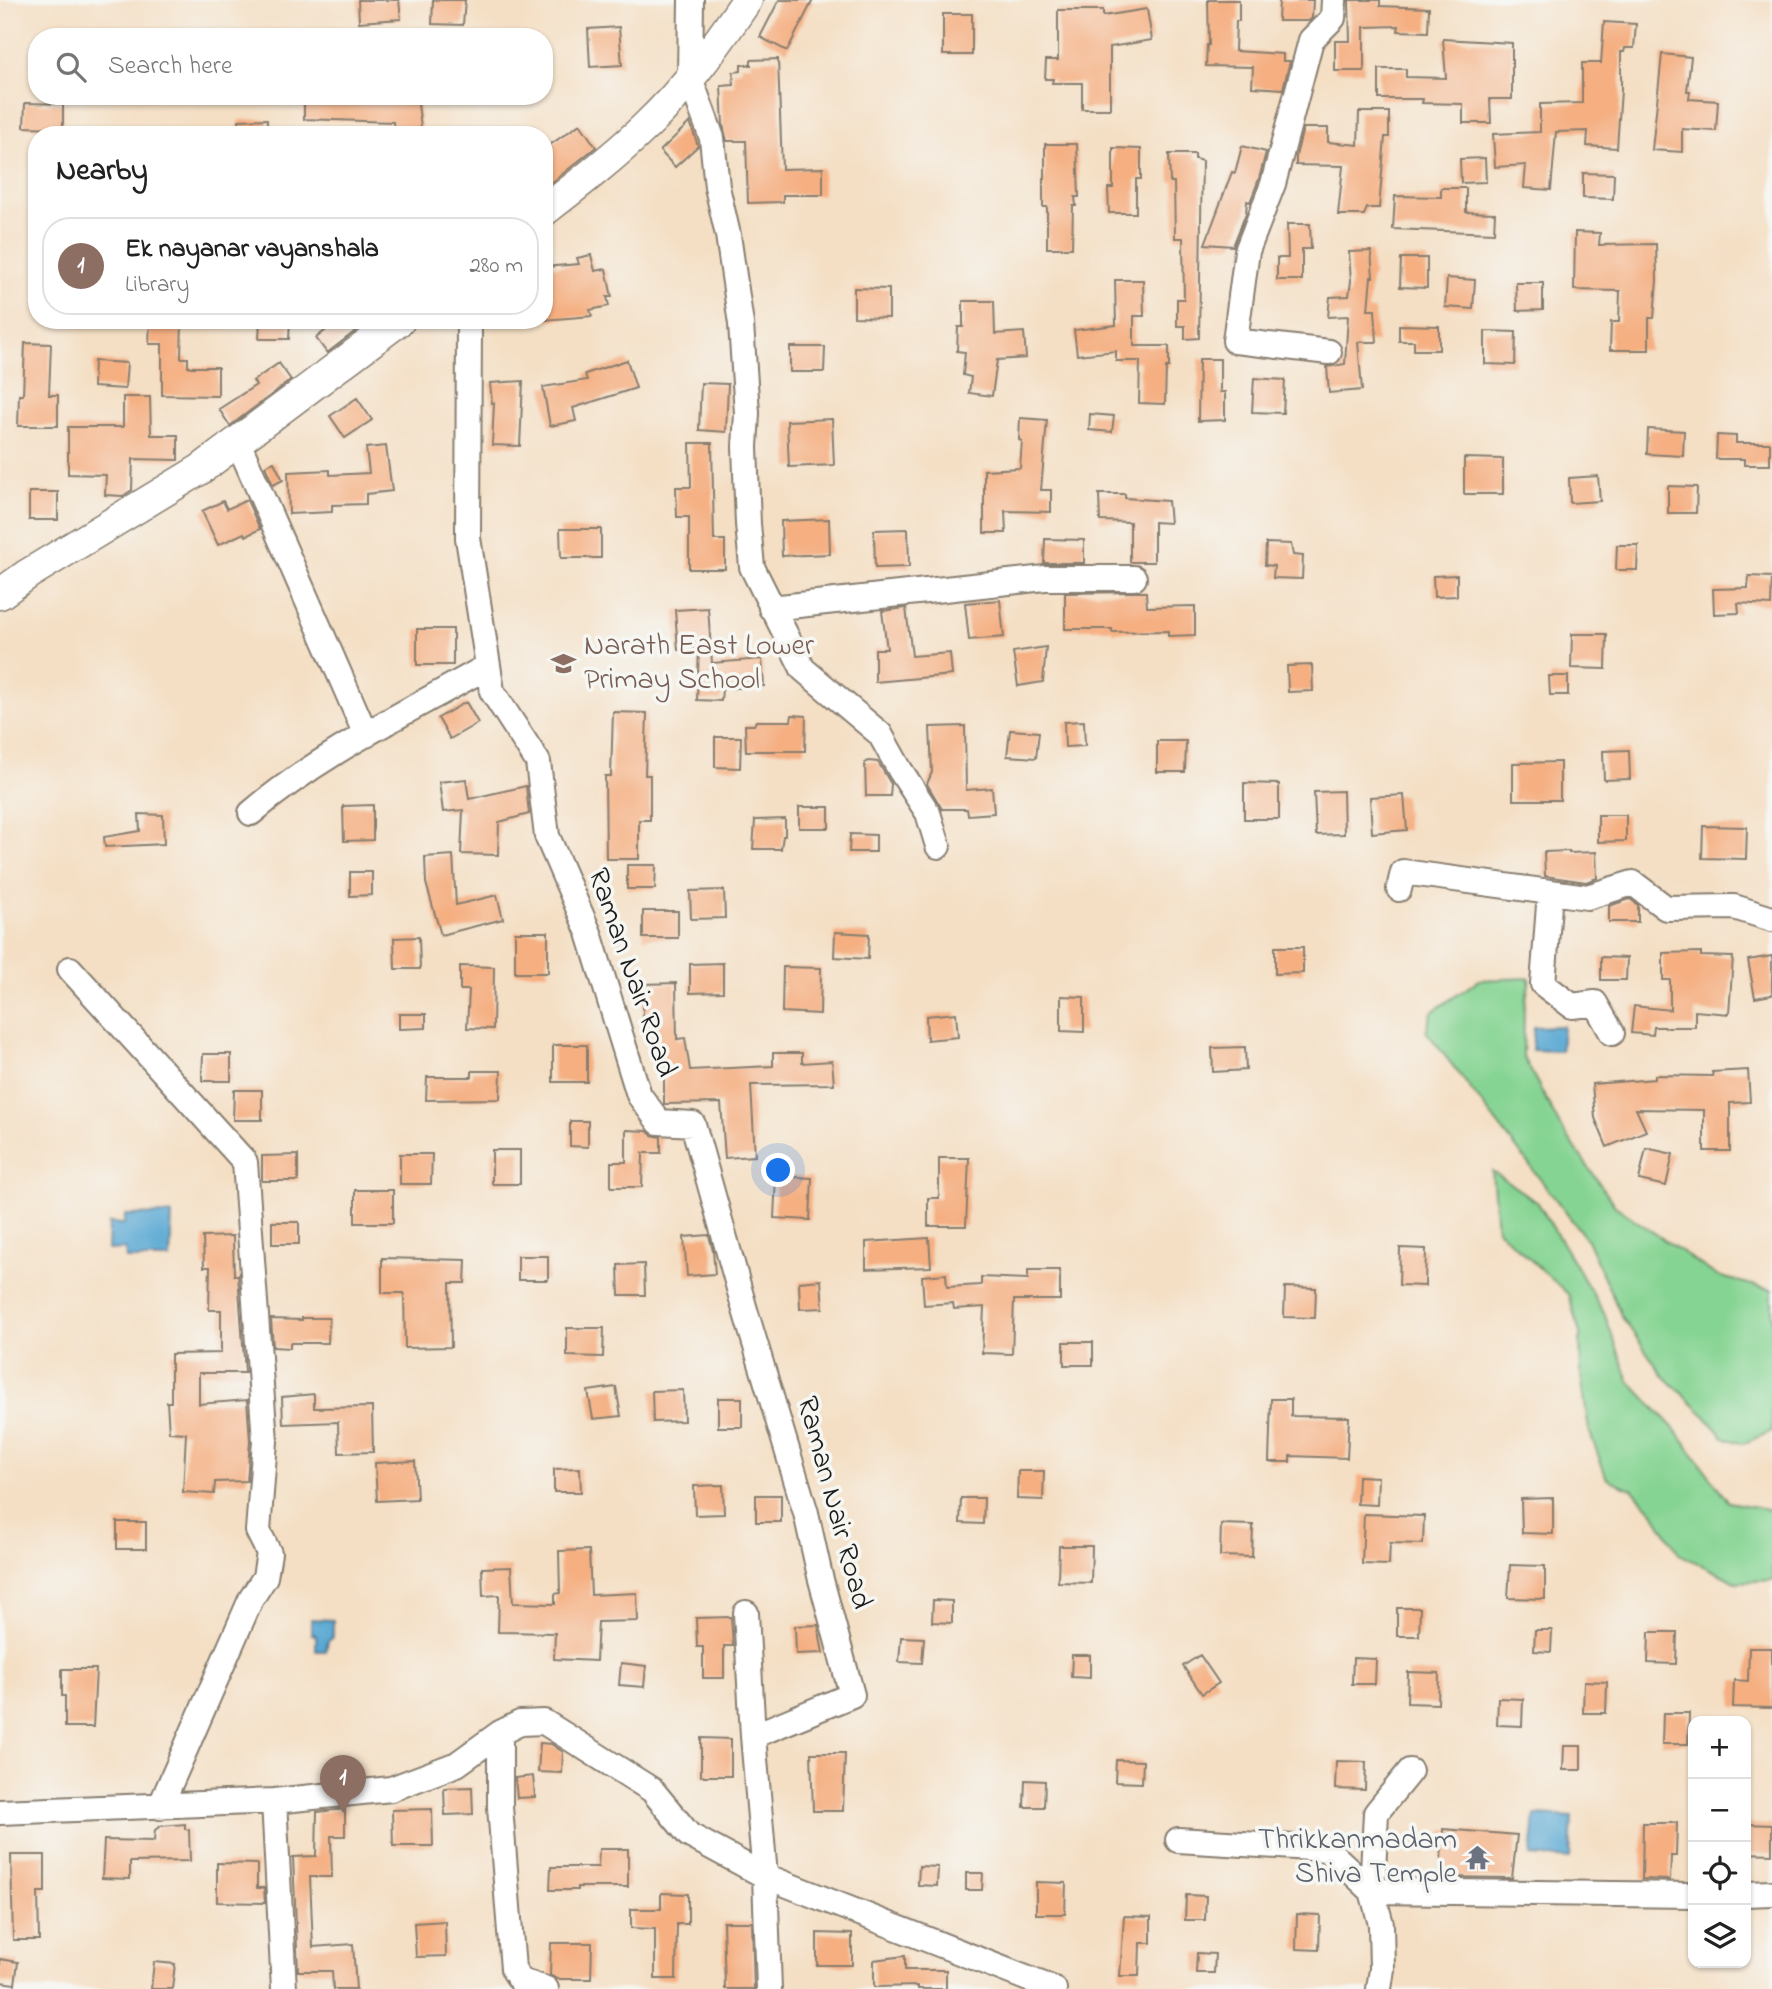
<!DOCTYPE html>
<meta charset="utf-8">
<style>
:root{--surface:#fff;--page:#f2f2f2;--text:#222;--muted:#767676;--line:#e0e0e0;--accent:#d93025}
body{margin:0;font-family:"Indie Flower",sans-serif;background:var(--page);color:var(--text)}
.controls{position:absolute;right:21px;bottom:21px;display:grid;overflow:hidden;border-radius:14px;box-shadow:0 2px 5px #0004}
.controls button{width:63px;height:63px;display:grid;place-items:center;padding:0;border:0;border-bottom:2px solid var(--line);background:var(--surface);color:var(--text);font:35px sans-serif}
.you{position:absolute;left:779px;top:1171px;width:24px;height:24px;margin:-18px;border:5px solid #fff;border-radius:50%;background:#1a73e8;box-shadow:0 0 0 10px #1a73e833}
.badge{display:grid;place-items:center;width:46px;height:46px;border-radius:50%;background:var(--accent);color:#fff;font-size:23px;font-weight:700}
.pin{position:absolute;translate:-50% -58px;filter:drop-shadow(0 2px 4px #0008)}
.pin::after{content:'';position:absolute;top:37px;width:24px;height:21px;background:inherit;clip-path:polygon(0 0,100% 0,50% 100%)}
.list{margin:0;padding:0;list-style:none}
h2{display:flex;justify-content:space-between;align-items:center;height:91px;margin:0;padding:0 28px;font-size:30px}
h2 small{font-size:23px;font-weight:400;color:var(--muted)}
.list li{display:grid;grid-template-columns:46px 1fr auto;gap:21px;align-items:center;box-sizing:border-box;height:98px;margin:0 14px 14px;padding:0 14px;border:2px solid var(--line);border-radius:28px}
.list b{display:block;font-size:26px;white-space:nowrap}
.list p{margin:0;font-size:23px;white-space:nowrap;color:var(--muted)}
.list em{font-size:23px;font-style:normal;color:var(--muted)}
.icon{flex:none;width:38px;height:38px;fill:none;stroke:currentColor;stroke-width:2;stroke-linecap:round;stroke-linejoin:round}
.map{position:relative;flex:none;width:1772px;height:1989px;overflow:hidden}
.search{position:absolute;background:var(--surface);box-shadow:0 2px 5px #0004;left:28px;top:28px;width:525px;height:77px;display:flex;align-items:center;gap:18px;box-sizing:border-box;padding:0 24px;border-radius:28px;color:var(--muted);font-size:26px}
.panel{position:absolute;background:var(--surface);box-shadow:0 2px 5px #0004;left:28px;top:126px;width:525px;height:203px;border-radius:28px}
.map>svg:first-child{display:block}
</style>
<div class="map">
<svg width="1772" height="1989" viewBox="0 0 1772 1989">
<rect width="100%" height="100%" fill="#f6f6f2"/>
<filter id="ink" filterUnits="userSpaceOnUse"><feTurbulence type="fractalNoise" baseFrequency=".0143" numOctaves="2"/><feDisplacementMap in="SourceGraphic" scale="14" xChannelSelector="R" yChannelSelector="G"/><feConvolveMatrix kernelMatrix="1 2 1 2 8 2 1 2 1" color-interpolation-filters="sRGB"/></filter>
<filter id="wash" filterUnits="userSpaceOnUse"><feTurbulence type="fractalNoise" baseFrequency=".00686" numOctaves="4" result="noise"/><feDisplacementMap in="SourceGraphic" scale="28" xChannelSelector="R" yChannelSelector="G"/><feGaussianBlur stdDeviation="1.57" result="paint"/><feColorMatrix in="noise" values="0 0 0 0 0 0 0 0 0 0 0 0 0 0 0 0 0 1.4 0 .05"/><feComposite in="paint" operator="in"/></filter>
<g filter="url(#wash)">
<rect width="100%" height="100%" fill="#f4dfc4"/>
<path fill="#86d493" stroke="#517858" stroke-width="2" d="M1530,978L1524,1009L1523,1056L1560,1126L1615,1206L1717,1276L1772,1290V1431L1743,1444L1723,1437L1703,1414L1662,1374L1622,1317L1587,1240L1426,1031L1432,1012L1479,980Z
M1492,1171L1538,1203L1604,1313L1629,1381L1678,1433L1729,1502L1772,1510V1580L1736,1582L1679,1554L1654,1513L1632,1489L1607,1479L1589,1430L1581,1376L1580,1333L1568,1294L1497,1229Z"/>
<path fill="#5aa8d3" stroke="#3b6278" stroke-width="2" d="M1563,1026L1561,1051L1532,1050L1534,1027Z
M172,1214L170,1259H126L125,1249L108,1250L109,1223L124,1224L125,1215Z
M311,1619L333,1620V1637L328,1640L326,1651H316V1635L311,1634Z
M1535,1815L1572,1817L1570,1859L1531,1856Z"/>
<g id="blocks">
<path fill="#f5af81" d="M358,0H399L401,19L359,22Z
M433,0H465L463,25L432,24Z
M779,0H813L787,51L760,37Z
M1208,0H1239V21H1236L1235,51L1283,54V61H1290L1283,89L1252,87L1253,67L1206,66L1207,45H1209Z
M1279,0H1313L1312,18L1309,21H1278Z
M1349,0H1380V6L1429,8L1428,32L1398,31L1399,26L1364,27V71H1335V41H1350Z
M1147,9L1152,40L1110,47V109H1082V83H1052L1053,79H1045L1046,60H1058V10H1103V16Z
M943,14H972V55H943Z
M1604,22L1636,24L1634,48H1625L1624,52H1621V90L1617,148L1587,146L1588,131L1556,132L1551,190L1524,188L1526,165L1495,167L1493,134L1540,132V104L1582,103V63H1601Z
M619,27L622,65L590,67L588,29Z
M1443,39L1512,43V99H1490L1491,123H1463V104L1422,103L1423,99H1379V69H1406V77L1446,78Z
M1662,54L1691,57L1687,91H1690L1689,99L1718,101L1716,131L1682,129V152L1652,150Z
M778,59L782,169L823,168V195H783V202L748,203L746,141H727L723,125L721,86L734,85L733,72L741,71V65H751V60Z
M304,96H417L422,135H395L393,122L304,119Z
M25,103L63,104V128L24,127Z
M1359,112H1389V137H1385L1379,208H1367L1364,215H1338L1343,166L1296,165V156L1303,128H1328V142L1358,145Z
M267,119V135H240L239,120Z
M690,122L698,146L675,167L660,151Z
M580,124L596,147L544,189V149Z
M1045,144H1077L1079,197H1075L1076,206H1073L1072,248H1047V207H1043V178H1045Z
M1242,146L1266,152L1259,179L1250,202L1247,201L1246,213L1233,246L1205,244L1232,172L1235,173Z
M1113,148L1141,149V179H1136V213H1109L1108,188H1113Z
M1169,154H1195V159L1202,161L1199,338L1185,339V326H1177V299H1184L1183,238H1175L1174,182H1170Z
M1485,158L1486,182L1461,183L1460,159Z
M1583,173L1614,174L1613,199L1583,198Z
M1441,188H1466V212L1495,213L1494,233L1393,229L1395,196L1441,197Z
M1287,224H1310L1311,249H1302V280H1277V258H1288Z
M1575,232L1600,233L1599,245L1656,244L1657,280L1654,318H1649V350H1610L1611,322H1619L1620,291L1574,290Z
M1371,251L1373,277H1371L1368,310H1375L1377,342H1358L1362,390L1329,393L1327,367L1345,364L1348,316L1328,317L1330,297L1349,296L1351,281L1349,252Z
M591,255L595,271L606,269L612,297H607L609,306L590,310L592,316L544,320V267L579,264L577,258Z
M1401,258H1427V288L1400,287Z
M1447,278L1475,280L1473,309L1445,307Z
M1115,280H1143L1144,316H1134V346H1169V367H1166L1165,404L1139,403L1140,361H1116V351L1077,355L1074,330L1116,325Z
M1516,283H1543V310L1517,311Z
M854,288L889,289V318L854,317Z
M963,301H994L995,334L1024,332L1026,358L997,360L992,396L969,393L971,377L963,375L965,352L957,351L958,327H963Z
M150,320H182L181,358H188V367H218V396L162,395V344H149Z
M260,320H290L289,339H259Z
M339,320H370L327,353L316,338Z
M1399,325L1439,326V350H1414V341H1399Z
M1485,331L1516,332L1515,365L1485,364Z
M25,343L51,344L49,395H58V426H18L19,395H23Z
M790,347H825L824,372H790Z
M1199,359H1220V392H1225V420L1198,421Z
M627,360L636,388L573,408L576,421L550,426L543,387L587,380L585,374Z
M94,361L127,363L125,389L93,387Z
M279,363L291,380L230,426L219,409L256,385L253,381Z
M1254,378L1285,380L1283,413L1252,412Z
M523,381L520,446L492,445L494,403H492L490,383Z
M701,383L728,384L726,432L699,430Z
M123,397H150L151,435H178V460L133,459L132,490L123,496L105,495L106,475L68,474V427H123Z
M357,398L372,420L345,438L330,416Z
M1090,414L1114,416L1112,432L1089,430Z
M1020,418L1047,420L1041,490H1051V512L1005,511L1006,533H984V470L1020,468L1022,441L1019,440Z
M832,419L834,465L789,467L787,421Z
M1648,429L1684,431L1683,456L1647,454Z
M1717,435L1736,436V443H1770V465H1744V459H1716Z
M690,443H712L714,540H725V569H689V517H677L676,487H691Z
M386,446L392,491L366,494V504L332,505V512L289,514L288,472L330,470V475L369,473L366,448Z
M1464,458L1503,459V494H1464Z
M274,462L283,480L273,485L265,466Z
M1598,476L1600,501L1570,503L1569,478Z
M1668,486L1697,487L1696,513H1668Z
M29,492H58V520H29Z
M1099,494H1125V498L1168,501L1170,523L1154,522V562H1130V522L1100,521Z
M247,500L260,529L246,536L244,533L218,545L202,511L223,501L227,509Z
M829,519L830,554L782,556L781,521Z
M560,529H601V558H561Z
M908,529L909,567L875,568L874,530Z
M1045,539L1084,540V563H1044Z
M1266,543L1291,544L1293,555L1303,556L1302,579L1273,578L1274,566L1265,565Z
M1617,545H1638L1637,570H1616Z
M1457,575V596L1434,597L1433,576Z
M1749,576L1772,577L1771,605L1738,603L1739,613L1714,614L1713,589L1748,588Z
M1136,592H1146L1147,607L1195,606V635L1168,636V631L1112,632V629H1065V593Z
M1000,600L1004,637L969,640L965,603Z
M708,608L712,663L762,659L764,686L722,689L721,701L697,700L699,648L678,650L675,610Z
M906,608L912,656L950,653L952,675L875,682V649H887L882,611Z
M417,629H453V665H417Z
M1572,634H1607L1606,669L1571,668Z
M1046,647L1043,682L1018,686L1013,652Z
M1312,665L1313,691L1288,692L1287,666Z
M1549,676H1568V695H1550Z
M466,702L478,723L450,739L438,718Z
M613,712L647,713L645,775H650V820H639V859H606L605,776H611Z
M792,715L806,716L805,751H746L745,725H754L756,721H791Z
M1084,721L1085,746L1065,747L1064,722Z
M965,726L966,790L992,788L994,813L968,815L967,809H942L927,784L932,772L930,727Z
M1010,730L1039,732L1036,758L1007,756Z
M715,737H741L740,768L715,767Z
M1157,741H1186L1185,772H1157Z
M1629,750L1630,779L1604,780L1603,751Z
M868,761L878,762L891,784L890,796H866L865,763Z
M1560,762V800H1513V763Z
M466,779L469,799L526,786L529,814L499,822L498,855L461,854L463,810L443,812L439,782Z
M1244,783L1279,784V819H1244Z
M1343,791L1344,834L1316,835L1314,792Z
M1404,795L1407,830L1372,833L1370,797Z
M373,805V840L344,841L343,806Z
M799,807H829V828H799Z
M139,814L163,815L164,844L105,847L104,837L140,831Z
M1598,815H1626V841L1598,842Z
M785,819V836H783L781,849H753L755,820Z
M1703,826L1747,827L1746,859L1702,858Z
M850,834L876,835V852H849Z
M1569,851V853L1596,852L1597,878L1586,882L1545,876L1544,852Z
M453,855L456,905L497,895L503,919L441,935L426,883L425,857Z
M627,865H656L655,889H627Z
M350,872H372V895L350,896Z
M724,890L725,918L691,919L690,891Z
M1630,899L1638,905V922H1609V906Z
M643,911H678V938H643Z
M515,932H548V973H515Z
M835,932L869,934L868,959L834,957Z
M419,937L420,969H395L394,938Z
M1275,947H1303V973L1275,974Z
M1701,952V956L1733,957L1729,1014L1695,1011V1027H1654L1653,1035L1631,1033L1634,1006L1670,1010V980H1663V953Z
M1772,956V995L1755,998L1748,960Z
M1601,957L1627,958L1626,980H1601Z
M723,963V992L690,993V964Z
M460,966L494,967L493,1029L467,1028L469,990H460Z
M783,967L821,968L820,1014L782,1012Z
M676,983L677,1039L685,1038L690,1070L773,1066V1053H802V1063L832,1061L834,1084L751,1085L755,1156L725,1158L721,1103L664,1104V1078L656,1024L643,1025V984Z
M1061,996L1084,997V1032L1061,1031Z
M956,1013L958,1037L927,1040L926,1016Z
M399,1014H426V1028L399,1029Z
M553,1045H587V1082H553Z
M1245,1047L1246,1070L1213,1072L1212,1048Z
M203,1054H231V1081H202Z
M1748,1070L1750,1102L1730,1103V1151H1704V1110L1636,1109L1646,1131L1607,1147L1595,1118L1592,1084L1655,1079V1075L1713,1076L1712,1072Z
M472,1071H501L500,1099L426,1100L427,1077H472Z
M234,1090H262V1120H233Z
M570,1121H588V1147L570,1146Z
M626,1130L647,1131L652,1135L661,1137V1153H643L642,1187H611V1162H626Z
M1646,1148L1673,1154L1666,1186L1639,1180Z
M492,1150H520V1184H492Z
M400,1154H432L431,1184H400Z
M298,1155V1181H262V1156Z
M939,1158H969L966,1226H928V1198H939Z
M776,1176L812,1178L810,1220L774,1218Z
M355,1190H393V1223H355Z
M272,1222H299V1244H272Z
M709,1235L713,1251L715,1274L687,1276L684,1237Z
M233,1236L234,1275H238L245,1373H199V1404L247,1400L250,1441L247,1481L215,1482L214,1494L183,1492L186,1433L169,1432L167,1402H171V1354L221,1353V1310H209L210,1267H204L203,1237Z
M929,1238L931,1267L866,1269V1242Z
M1400,1248L1426,1249L1425,1286L1399,1285Z
M518,1256H548V1280H518Z
M382,1258L466,1260L465,1283H450L451,1347L405,1348L404,1293H382Z
M644,1264L645,1295H619L618,1265Z
M1028,1270H1060V1300H1014L1012,1354L982,1353L984,1307L954,1309L953,1303L924,1305L922,1276L946,1274L947,1287L981,1285V1277L1028,1279Z
M821,1280L823,1308L800,1309L799,1282Z
M1285,1287L1316,1288L1315,1318L1284,1317Z
M302,1318H329L328,1343H290V1348L273,1347L271,1319L302,1320Z
M567,1328H604L603,1357L567,1356Z
M1064,1342H1093V1365H1064Z
M616,1387L621,1416L593,1419L588,1391Z
M683,1390L684,1421L653,1422L652,1391Z
M314,1394V1408L372,1407L373,1452L339,1453L338,1422L283,1424L282,1397Z
M718,1398H742V1427H718Z
M1271,1399H1291V1416L1349,1417L1347,1458L1290,1456V1462H1269Z
M415,1461L417,1499L377,1501L375,1463Z
M580,1468L581,1492H554V1469Z
M1018,1471H1044L1043,1500L1017,1499Z
M1358,1476L1378,1477L1377,1505L1357,1504Z
M723,1485L724,1514L695,1515L694,1486Z
M756,1495H781V1522H756Z
M961,1498H984L983,1524L960,1523Z
M1553,1498V1534L1522,1533L1521,1499Z
M1364,1514L1424,1516L1423,1544L1390,1543L1389,1565L1362,1564Z
M117,1522H146V1549H117Z
M1221,1524L1253,1525L1252,1557L1220,1556Z
M1059,1546H1092L1091,1583L1058,1582Z
M589,1550L591,1595L637,1593L638,1621L598,1622L596,1661L554,1659L555,1633L498,1632L499,1595L483,1596L482,1568L511,1567L513,1603L555,1604V1594L560,1593L559,1551Z
M1510,1565L1545,1566V1599L1508,1598Z
M933,1600L952,1601V1623L932,1622Z
M1397,1608H1420L1419,1636H1397Z
M731,1617L733,1646H724V1678H703V1647H697L696,1618Z
M818,1625L823,1653L796,1654L795,1626Z
M1535,1630H1552L1551,1652L1534,1651Z
M1649,1632H1677L1676,1664L1648,1663Z
M901,1637L924,1638L922,1663L899,1662Z
M1749,1648H1772V1708L1733,1707L1734,1680L1748,1681Z
M1072,1655H1090V1678L1071,1677Z
M1200,1655L1219,1683L1202,1694L1183,1666Z
M1353,1658L1376,1659L1375,1684H1352Z
M621,1663L646,1666L644,1687L619,1685Z
M62,1669H96L93,1727H65V1696H62Z
M1408,1672L1439,1673L1438,1704L1407,1703Z
M1584,1681L1607,1682L1606,1713H1583Z
M1498,1698L1523,1699L1522,1726L1497,1725Z
M1663,1713H1689L1688,1744H1662Z
M701,1738L731,1739V1776H701Z
M540,1743L551,1744L563,1752L562,1773L538,1772Z
M1564,1746H1581V1770H1563Z
M811,1753H845L843,1811H813Z
M1116,1760L1143,1761L1142,1783L1115,1782Z
M1336,1761L1366,1762L1365,1790L1335,1789Z
M533,1776L535,1797L517,1798L515,1778Z
M1025,1780L1045,1781L1044,1807H1024Z
M472,1787L473,1814L445,1815L444,1788Z
M345,1809V1836H331L332,1877H310L313,1947L353,1944L356,1989H333L332,1971H298L293,1857L316,1856L317,1812Z
M432,1809L433,1846H393L392,1810Z
M1643,1823H1677L1676,1856H1671L1670,1880L1642,1879Z
M185,1824V1829L189,1830L190,1861L130,1862V1879L102,1878L104,1840L154,1841L155,1830L161,1826Z
M1746,1824L1772,1825V1854L1746,1853Z
M1443,1829L1517,1835L1512,1878L1440,1877Z
M599,1849H628V1887H577V1890H550L551,1867H598Z
M11,1855H45V1892H38L39,1940H13Z
M217,1863L257,1864V1888H264L265,1903L217,1902Z
M919,1866L938,1867L937,1886L918,1885Z
M966,1873H983L982,1890H966Z
M1036,1882L1066,1883L1065,1914H1036Z
M661,1893L688,1894V1924H677L676,1979H655V1929L631,1928V1909H661Z
M1186,1895L1206,1896L1205,1920H1185Z
M1297,1914L1320,1915L1319,1950L1296,1949Z
M1124,1916L1151,1917V1943H1140L1139,1976H1120Z
M445,1921L446,1956L416,1957L414,1923Z
M723,1922H752L754,1989H725Z
M817,1933L852,1934V1965H817Z
M551,1943H592L591,1979H557L550,1975Z
M1197,1953L1215,1954L1214,1973H1196Z
M905,1956V1970H946V1989H918V1986L874,1987V1960Z
M0,1959L18,1962L15,1984L0,1982Z
M154,1962L175,1964L172,1989H151Z"/>
</g>
</g>
<g filter="url(#ink)">
<use href="#blocks" fill-opacity="0" stroke="#887e70" stroke-width="2"/>
<g fill="none" stroke-linecap="round" stroke-linejoin="round">
<defs>
<path id="minor" d="M691,0L690,78L712,138L717,187L728,235L741,324L747,413L745,447L748,524L752,567L803,669L880,734L900,770L928,813L938,846
M466,320L469,326L468,538L492,691L538,762L547,836L589,933L639,1095L659,1122L693,1124L745,1310L806,1513L820,1576L852,1695L753,1736L765,1876L769,1989
M1329,352L1235,341L1247,251L1273,184L1311,40L1333,18L1334,0
M238,442L366,735
M771,608L1045,578H1134
M251,813C321,753 408,712 488,666
M1399,889L1403,872L1587,897L1633,883L1666,908L1734,907L1772,919
M1550,892L1543,984L1572,1006L1595,1003L1612,1033
M70,969L245,1162L265,1441L258,1531L269,1553L265,1577L251,1599L160,1807
M746,1613L753,1736
M500,1733V1807L513,1969L521,1981L546,1989
M274,1801L284,1989
M0,1812L274,1801L391,1789L457,1764L500,1733L520,1723L544,1722L652,1790L689,1835L765,1876L1054,1989
M1178,1840L1327,1849L1372,1891L1693,1895
M1746,1894L1772,1893
M1379,1989L1382,1969L1381,1924L1372,1891L1376,1813L1410,1771"/>
<path id="major" d="M544,211C579,184 615,156 647,125C686,88 717,44 747,0
M0,594L28,574L201,469L400,320"/>
</defs>
<use href="#minor" stroke="#887e70" stroke-width="28"/>
<use href="#major" stroke="#887e70" stroke-width="33"/>
<use href="#minor" stroke="#fff" stroke-width="24"/>
<use href="#major" stroke="#fff" stroke-width="30"/>
</g>
</g>
<defs>
<symbol id="school-bare" viewBox="-9 -9 18 18"><path d="M0-5L7-2L0 1L-7-2ZM-4 1L0 2.5L4 1V4Q0 6-4 4Z" fill="#8d6e63" stroke="#f6f6f2" stroke-width="2.5" paint-order="stroke"/></symbol>
<symbol id="temple-bare" viewBox="-9 -9 18 18"><path d="M0-6L5-2H3V0L6.5 2.5H4V6H1.5V3h-3V6H-4V2.5H-6.5L-3 0V-2H-5Z" fill="#6b7280" stroke="#f6f6f2" stroke-width="2.5" paint-order="stroke"/></symbol>
</defs>
<g fill-rule="evenodd">
<use href="#school-bare" x="546" y="646" width="35" height="35"/>
<use href="#temple-bare" x="1460" y="1840" width="35" height="35"/>
</g>
<g text-anchor="middle" dominant-baseline="central" stroke-width="7" stroke-linejoin="round" paint-order="stroke">
<g font-size="30" fill="#785e54" stroke="#f6f6f2" text-anchor="start">
<text x="584" y="647">Narath East Lower<tspan x="584" dy="34">Primay School</tspan></text>
</g>
<g font-size="30" fill="#1c1c1c" stroke="#f6f6f2">
<text transform="translate(631 973) rotate(71)">Raman Nair Road</text>
<text transform="translate(833 1503) rotate(75)">Raman Nair Road</text>
</g>
<g font-size="30" fill="#5b616d" stroke="#f6f6f2" text-anchor="end">
<text x="1457" y="1841">Thrikkanmadam<tspan x="1457" dy="34">Shiva Temple</tspan></text>
</g>
</g>
</svg>
<div class="controls">
<button>+</button>
<button>−</button>
<button><svg class="icon" aria-label="locate" viewBox="0 0 24 24"><circle cx="12" cy="12" r="6"/><path d="M12 2v4M12 18v4M2 12h4M18 12h4"/></svg></button>
<button><svg class="icon" aria-label="layers" viewBox="0 0 24 24"><path d="M12 4l9 5-9 5-9-5zM3 14l9 5 9-5"/></svg></button>
</div>
<div class="you"></div>
<div class="pin badge" style="left:343px;top:1813px;background:#8d6e63">1</div>
<div class="search"><svg class="icon" aria-label="search" viewBox="0 0 24 24"><circle cx="10" cy="10" r="6"/><path d="M15 15l6 6"/></svg>Search here</div>
<section class="panel">
<h2>Nearby<small></small></h2>
<ul class="list">
<li><span class="badge" style="background:#8d6e63">1</span><div><b>Ek nayanar vayanshala</b><p>Library</p></div><em>280 m</em></li>
</ul>
</section>
</div>
